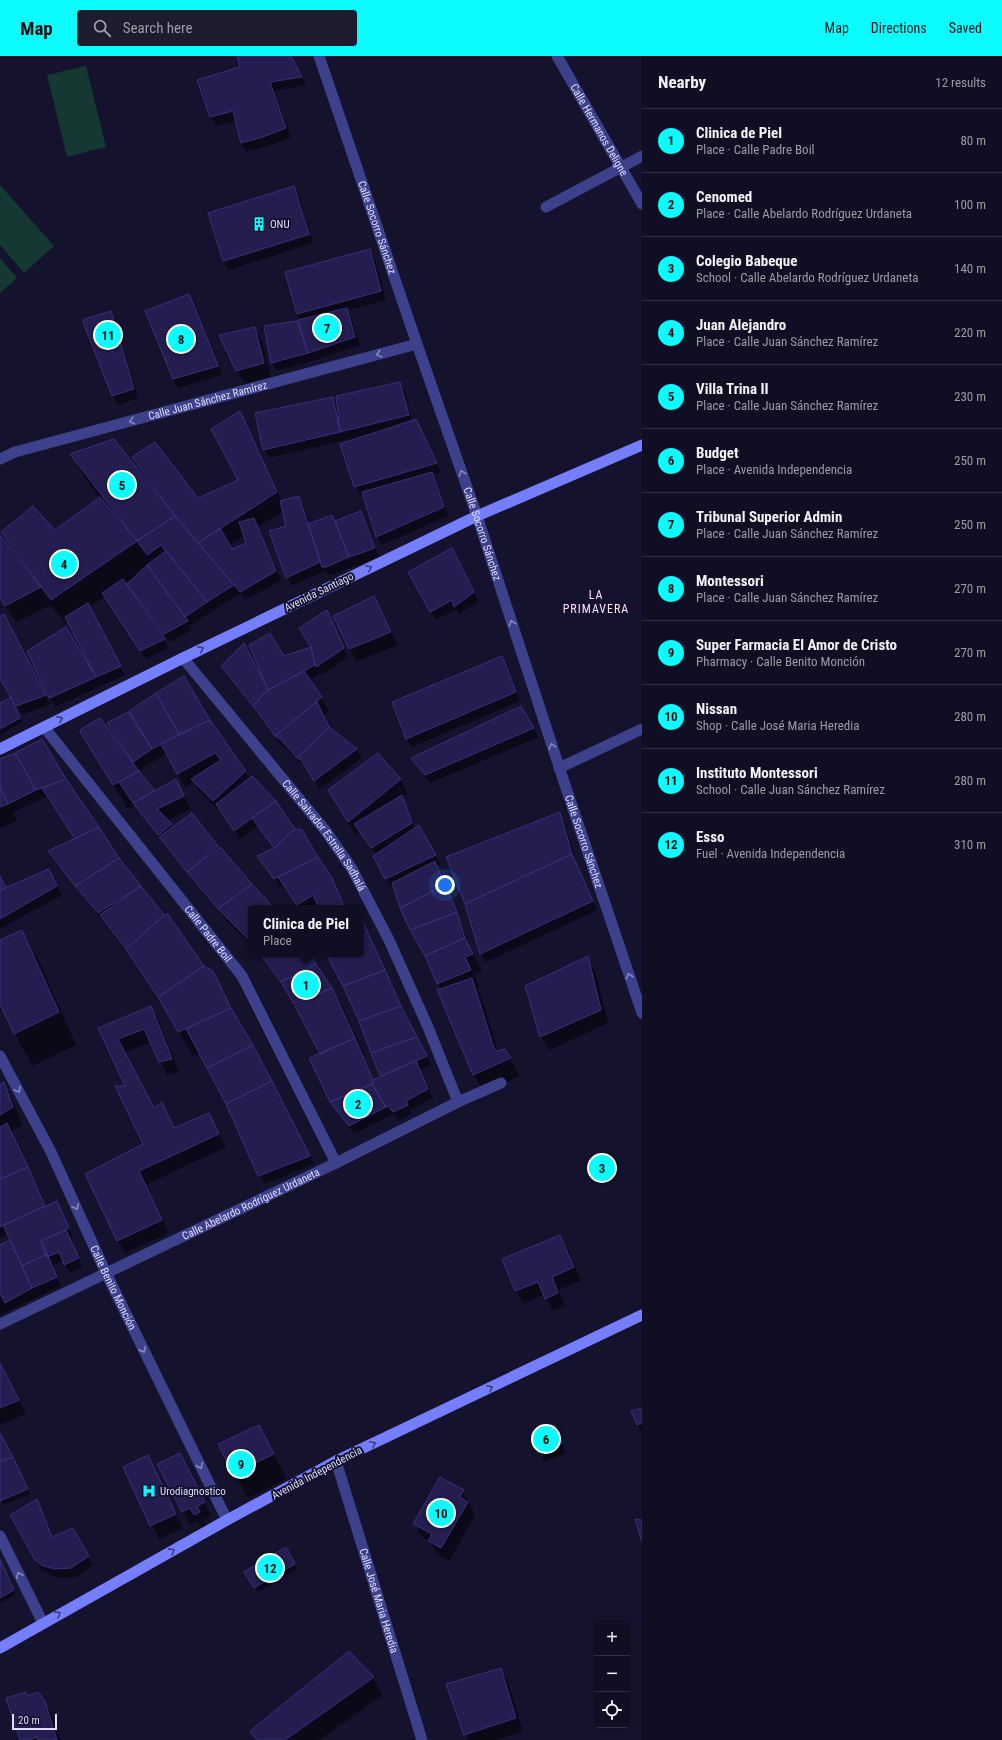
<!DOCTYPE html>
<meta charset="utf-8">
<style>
:root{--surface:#0f0e22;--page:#1d1c2f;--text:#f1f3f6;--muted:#9b9ca5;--line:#2f2e40;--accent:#0afcff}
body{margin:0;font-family:"Roboto Condensed",sans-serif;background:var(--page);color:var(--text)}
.controls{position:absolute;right:12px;bottom:12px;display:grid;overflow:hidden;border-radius:4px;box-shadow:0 1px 3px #0004}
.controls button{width:36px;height:36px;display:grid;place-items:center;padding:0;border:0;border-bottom:1px solid var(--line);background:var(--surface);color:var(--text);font:20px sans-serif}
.scale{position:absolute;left:12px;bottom:10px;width:45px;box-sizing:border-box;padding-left:4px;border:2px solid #dfdeff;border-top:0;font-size:11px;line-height:14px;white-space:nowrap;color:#dfdeff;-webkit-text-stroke:3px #14122d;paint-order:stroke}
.you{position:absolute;left:445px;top:829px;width:14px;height:14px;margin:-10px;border:3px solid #fff;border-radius:50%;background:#1a73e8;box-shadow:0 0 0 6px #1a73e833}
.badge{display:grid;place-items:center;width:26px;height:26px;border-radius:50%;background:var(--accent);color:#111;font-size:13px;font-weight:700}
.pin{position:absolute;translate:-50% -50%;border:2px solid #fff;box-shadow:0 1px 4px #0006}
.popup{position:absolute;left:248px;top:849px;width:116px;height:52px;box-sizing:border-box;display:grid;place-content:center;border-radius:4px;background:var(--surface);filter:drop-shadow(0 1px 3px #0005);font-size:13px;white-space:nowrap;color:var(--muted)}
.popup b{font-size:15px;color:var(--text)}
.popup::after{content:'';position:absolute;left:50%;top:100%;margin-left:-8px;border:8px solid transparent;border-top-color:var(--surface)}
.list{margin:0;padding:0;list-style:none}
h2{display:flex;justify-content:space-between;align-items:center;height:52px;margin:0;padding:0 16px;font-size:17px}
h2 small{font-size:13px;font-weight:400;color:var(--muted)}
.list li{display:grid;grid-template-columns:26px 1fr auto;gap:12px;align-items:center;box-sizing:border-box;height:64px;padding:0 16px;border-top:1px solid var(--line)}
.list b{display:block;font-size:15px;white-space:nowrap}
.list p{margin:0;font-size:13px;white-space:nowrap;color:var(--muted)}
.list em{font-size:13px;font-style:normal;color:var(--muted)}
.icon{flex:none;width:22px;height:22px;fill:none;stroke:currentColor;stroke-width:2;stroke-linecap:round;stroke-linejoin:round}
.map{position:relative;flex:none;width:642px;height:1684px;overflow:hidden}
header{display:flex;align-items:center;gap:24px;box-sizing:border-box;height:56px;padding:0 20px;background:var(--accent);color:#111}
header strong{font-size:19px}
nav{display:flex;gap:22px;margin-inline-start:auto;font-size:14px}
.search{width:280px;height:36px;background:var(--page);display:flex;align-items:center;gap:10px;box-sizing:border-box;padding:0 14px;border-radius:4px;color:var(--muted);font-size:15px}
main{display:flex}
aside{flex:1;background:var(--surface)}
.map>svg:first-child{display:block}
</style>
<header>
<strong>Map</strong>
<div class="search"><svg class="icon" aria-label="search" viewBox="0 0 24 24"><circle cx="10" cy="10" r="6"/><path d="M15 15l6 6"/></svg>Search here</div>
<nav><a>Map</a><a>Directions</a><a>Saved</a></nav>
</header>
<main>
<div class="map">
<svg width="642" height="1684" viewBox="0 0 642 1684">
<rect width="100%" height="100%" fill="#14122d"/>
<path fill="#153833" d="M86,10L106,91L67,101L47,19Z
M0,129L54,190L24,217L0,189Z
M0,202L17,222L0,237Z"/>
<path fill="#0007" fill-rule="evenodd" d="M238,0H291L306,29L274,35L291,81L268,90L246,95L241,86L236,64L216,70L211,61L198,25L241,12Z
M294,131L299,140L310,177L225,204V205L209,158Z
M311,179L313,187L229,214L225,206Z
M370,194L375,203L386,244L347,254L351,262L360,289L313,305L277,315L272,306L296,266L302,275L301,264L297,258Z
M188,239L193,248L222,319L178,332L173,323L147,256Z
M110,256L115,265L138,342L118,349L113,340L84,266Z
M254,272L262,285L271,321L245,327L237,314Z
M400,328L405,336L412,366L421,373L441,416L432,418L436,426L448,460L382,489L377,481L364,438L360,439L355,430L366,379L269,402L264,393L333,342L339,352Z
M239,356L249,374L282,445L299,441L304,450L309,469L332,460L335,466L361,457L366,465L379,501L332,519H328L325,515L322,516L292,530L287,522V471L283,455L258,471L281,524L246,544L240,537L189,570L192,574L170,586L150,560L149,561L169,592L146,603L105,541L90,551L120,610L49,641L94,615L68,566L65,568L51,549L16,566L0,542V481L12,496L13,495L2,476L55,475L100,442L85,422L71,398L144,422H145L133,401L198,443L239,424ZM244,480L247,487L231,494L229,490ZM135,521V522L127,530L125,527Z
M452,493L478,545L459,559L456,553L436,564L431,555Z
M374,541L398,589L357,605L349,592Z
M327,556L348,601L322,619L318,613L319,618L309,624L329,655L323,660L329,673L357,694L362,702L319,733L307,713L284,691L283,692L223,610L249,597L263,625L265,624L284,601L312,592Z
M4,559L50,648L22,659L12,641L11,642L22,666L0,679V648L12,641L0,621V561Z
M502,601L520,645L412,691L407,683L394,646Z
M121,611L125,619L55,651L50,643Z
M183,621L209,665L250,724L294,774L331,823L346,852H299L284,829L280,831L258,800L275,793L258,770L240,783L222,757L200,736L194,726L185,731L167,697L138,715L155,736L183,738L191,753L167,765L173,772L217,790L273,852H251V889L224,862L166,791L135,749L128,753L81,676L128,701L129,700L113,676L149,687Z
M521,651L538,681L430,727L412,703Z
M42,684L65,724L119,803L203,911L212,916L241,971L267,1014L314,1108L264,1128L227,1048L200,997L193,1000L167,955L132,902L104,865H103L54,804L49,796L75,783L48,740L13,756L17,765L0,772V704Z
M378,698L400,724L408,737L402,742L415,773L419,770L440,808L437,810L461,866L470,892L482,915L474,918L480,932L477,933L481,940L498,995L504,994L520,1020L484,1036L474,1019L438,934L441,933L394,829L391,831L374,801L376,799L360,776L356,779L337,748Z
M559,758L564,766L577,808L597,854L486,906L481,898L466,848Z
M0,821L6,833L54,823L62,839L0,873Z
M361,862L406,960L431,1009L420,1014L433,1042L410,1054L412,1058L398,1065L394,1058L354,1078L331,1045L321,998L287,935L259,898H308L342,950L365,999L363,1000L373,1024L382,1021L344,929L327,898H361Z
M22,876L40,907L76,989L33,1010L15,978L0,946V886Z
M587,902L595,915L608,967L549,994L541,981L526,931Z
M150,951L158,964L179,1016L167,1019L151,986L125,997L154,1053L162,1048L175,1073L209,1058L226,1091L145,1129L169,1177L125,1197L118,1184L144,1089L127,1030L99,973Z
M4,1028L13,1045L22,1069L11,1076L33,1121L46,1151L61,1155L73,1181L70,1183L83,1211L70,1217L63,1205L51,1210L61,1230L0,1259V1240L5,1247H6L0,1234V1191L11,1184L9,1178L0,1182V1030Z
M560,1180L568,1193L581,1225L558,1234L565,1250L553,1255L544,1239L524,1248L516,1235L503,1204Z
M0,1307L26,1358L0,1369Z
M642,1353V1376L637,1368Z
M259,1370L287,1423L248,1442L234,1417Z
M555,1370L566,1397L544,1405L539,1396Z
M0,1379L30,1438L3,1449L0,1442Z
M159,1408L187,1411L211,1460L204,1464L207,1470L202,1472L198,1465L190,1469Z
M124,1412L155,1414L183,1472L159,1483Z
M463,1435L475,1460L449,1505L437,1498L429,1485L422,1481L415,1468Z
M37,1445L53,1481L72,1473L93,1509L76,1521L61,1522L49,1518L41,1513L30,1495L12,1460Z
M285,1493L297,1513L258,1536L246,1516Z
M0,1504L16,1538L0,1547Z
M349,1597L373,1622L383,1639L319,1684H256L251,1675Z
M500,1613L508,1626L523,1675L497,1684H468L447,1629Z
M25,1637L27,1641L44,1645L52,1659L60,1684H21Z"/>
<path fill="#231e4f" stroke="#38307b" d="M237,0H291L302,21L270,26L286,72L263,81L241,87L233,55L210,61L197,24L240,11Z
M294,130L309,178L223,205L208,157Z
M370,193L381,235L297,258L285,216Z
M189,238L218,310L173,323L145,255Z
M347,252L355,281L308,297L298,264Z
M111,255L134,333L112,340L83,266L84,263Z
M297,265L308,297L271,307L264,270Z
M255,271L264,307L236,315L219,279Z
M400,326L409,359L340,376L336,340Z
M333,341L340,376L263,394L255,357Z
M240,355L277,436L198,487L175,460L132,401L155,386L198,442L238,424L211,373Z
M416,363L437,407L354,431L340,388Z
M114,383L175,460L137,485L70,398Z
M432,416L444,451L376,481L362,436Z
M299,440L320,506L286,522L269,475L286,470L280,445Z
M100,441L137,485L51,544L1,476L33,450L55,474Z
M361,455L375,492L349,501L335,465Z
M332,459L349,501L326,511H322L308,468Z
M175,460L234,529L207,546L161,489L147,499L137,485Z
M254,462L276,515L240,536L198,487L220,472L232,493L246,487L239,466Z
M0,479L41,531L5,550L0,542Z
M452,492L474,536L454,551L452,544L430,556L408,516Z
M166,495L207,546L185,561L147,509Z
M147,509L188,565L164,578L127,528Z
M123,523L165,583L140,595L102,537Z
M374,540L391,576L349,593L333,560Z
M88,547L121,610L96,621L65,561Z
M327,554L344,592L316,611L311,591L299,572Z
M4,558L46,639L16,650L0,623V560Z
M66,571L96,621L49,642L27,595Z
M270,577L284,600L311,591L315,609L268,634L249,589Z
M244,587L268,634L253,650L221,610Z
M502,600L516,636L406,683L392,646Z
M304,615L322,641L275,680L253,650L268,634Z
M184,620L210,664L179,678L156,637Z
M156,637L179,678L152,693L129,655Z
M11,641L20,662L0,673V647Z
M317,646L329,671L297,702L281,684L275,680Z
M521,650L534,672L425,719L411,702Z
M128,656L152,693L133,706L107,667Z
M100,662L139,715L113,729L80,676L81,673Z
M210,664L246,715L213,745L191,723L221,704L215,697L177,718L161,688Z
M329,671L357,693L314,725L301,704L297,702Z
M42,683L66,723L36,734L15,697Z
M15,697L36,734L8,748L0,731V703Z
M378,697L401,723L348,766L328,734Z
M139,715L155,735L133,747L119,726Z
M252,720L276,745L234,775L216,748Z
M66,723L99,771L75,783L42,732Z
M176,723L184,740L157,753L172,768L158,779L133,747Z
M0,731L8,748L0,751Z
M402,739L412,767L371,792L354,768Z
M276,745L295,773L274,792L252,762Z
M560,756L572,798L465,848L446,801Z
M192,757L218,790L187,816L159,781Z
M419,769L436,799L385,823L373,800Z
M99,771L119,802L75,830L48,795Z
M295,773L302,774L318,801L274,823L257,800L274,792Z
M220,791L252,828L218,853L187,816Z
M572,798L593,845L480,898L465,848Z
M318,801L332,822L345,852H319L313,839L297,849L278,821Z
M119,802L141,830L98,857L75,830Z
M435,805L445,829L400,852L392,827Z
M49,813L57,830L0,863V834Z
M0,820L6,832L0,834Z
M252,828L274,852H251V886L218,853Z
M445,829L457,856L410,874L400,852Z
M141,830L164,859L126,893L100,859Z
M457,856L465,882L425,900L410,874Z
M167,857L204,910L158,941L126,893Z
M361,862L385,914L343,930L326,898H361Z
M22,874L59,956L14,978L0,948V884Z
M465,882L473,898L465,901L471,914L437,928L425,900Z
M260,898H309L316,908L281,926Z
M588,900L601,954L540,981L525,930Z
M316,908L332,932L294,948L281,926Z
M204,910L213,915L231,952L178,976L158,941Z
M385,914L401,950L359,965L343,930Z
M472,922L495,995L505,993L511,1002L473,1019L437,934Z
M332,932L355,982L320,998L295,950Z
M151,950L172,1003L159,1006L144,973L118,983L154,1052L162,1046L174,1072L209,1057L219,1078L139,1115L162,1164L117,1185L85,1118L143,1088L115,1030H125L98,972Z
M401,950L417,981L371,997L359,965Z
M231,952L253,989L207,1012L186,973Z
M417,981L427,1000L380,1020L371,997Z
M355,982L373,1024L372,1028L330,1046L309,1002Z
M253,989L272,1025L226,1048L207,1012Z
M416,1005L428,1033L406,1045L408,1049L393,1056L388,1050L386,1051L372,1028L373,1024Z
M272,1025L310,1100L258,1120L226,1048Z
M4,1026L13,1051L0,1059V1028Z
M372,1028L386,1051L349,1070L330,1046Z
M7,1067L28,1111L0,1123V1071Z
M28,1111L45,1150L0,1171V1123Z
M57,1145L69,1172L41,1185L47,1198L22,1210L3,1169Z
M66,1174L79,1202L64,1209L59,1196L47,1201L41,1185Z
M560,1179L574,1211L552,1221L558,1237L545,1243L538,1226L515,1235L502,1203Z
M10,1184L32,1232L5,1247L0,1236V1189Z
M47,1198L57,1221L32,1232L22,1210Z
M0,1307L19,1344L0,1352Z
M642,1352V1367L637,1369L631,1355Z
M259,1369L274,1398L233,1418L218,1388Z
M555,1369L562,1388L538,1397L531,1378Z
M0,1377L13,1401L0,1406Z
M180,1397L205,1446L197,1450L200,1456L194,1459L190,1452L182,1456L157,1408Z
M148,1399L176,1458L150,1470L123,1411Z
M13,1401L28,1433L0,1445V1406Z
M440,1421L464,1434L460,1441L468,1446L441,1492L428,1485L432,1478L413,1468Z
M37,1443L52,1481L73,1472L89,1500L71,1512L55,1513L43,1510L35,1504L10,1459Z
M635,1463L642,1464V1486Z
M286,1491L295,1508L254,1532L244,1516Z
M0,1503L14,1534L0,1542Z
M349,1595L374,1621L285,1684H257L250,1675Z
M501,1612L516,1662L464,1679L446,1628Z
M26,1636L27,1640L38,1636L45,1645L57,1684H38L37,1681L29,1684H20L6,1642Z"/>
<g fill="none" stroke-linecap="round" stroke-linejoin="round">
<g stroke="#3d418c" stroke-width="11">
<path id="s1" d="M319,0L417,288L477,460L564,726L642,957"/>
<path id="s2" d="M557,0L642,148"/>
<path d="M546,151L642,100"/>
<path id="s3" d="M0,403L15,396L417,288"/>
<path id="s4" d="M183,602L325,774L352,813L389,884L428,971L458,1046"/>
<path id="s5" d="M44,671L242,920L336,1107"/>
<path d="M559,712L642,673"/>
<path id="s6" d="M0,1000L51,1096L106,1217L227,1464"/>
<path id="s7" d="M0,1268L336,1107L458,1046L501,1027"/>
<path id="s8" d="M336,1405L422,1684"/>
<path d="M0,1480L43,1567"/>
</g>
<path stroke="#757eff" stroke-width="11" d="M0,693L183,602L477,460L642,389
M0,1592L227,1464L336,1405L642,1259"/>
</g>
<defs><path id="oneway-chevron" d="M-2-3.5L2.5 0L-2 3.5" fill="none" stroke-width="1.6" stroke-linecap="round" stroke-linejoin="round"/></defs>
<g stroke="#8688c0">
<use href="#oneway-chevron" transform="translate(379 298) rotate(165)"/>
<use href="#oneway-chevron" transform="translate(132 365) rotate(165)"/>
<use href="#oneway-chevron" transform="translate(462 417) rotate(-109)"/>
<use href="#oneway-chevron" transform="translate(512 567) rotate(-108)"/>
<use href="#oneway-chevron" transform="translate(552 690) rotate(-108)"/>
<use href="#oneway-chevron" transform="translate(629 920) rotate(-109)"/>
<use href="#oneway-chevron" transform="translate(18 1034) rotate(62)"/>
<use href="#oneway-chevron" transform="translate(76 1151) rotate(66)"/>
<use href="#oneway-chevron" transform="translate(143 1294) rotate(64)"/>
<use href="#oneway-chevron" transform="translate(200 1410) rotate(64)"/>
<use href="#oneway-chevron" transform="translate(19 1519) rotate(-116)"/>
</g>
<g stroke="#3b3d81">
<use href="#oneway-chevron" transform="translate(369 512) rotate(-26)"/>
<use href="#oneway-chevron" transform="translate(201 593) rotate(-26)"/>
<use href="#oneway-chevron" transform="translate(60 663) rotate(-27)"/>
<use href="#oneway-chevron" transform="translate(490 1332) rotate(-26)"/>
<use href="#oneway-chevron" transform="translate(373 1388) rotate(-26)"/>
<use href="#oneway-chevron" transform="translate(172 1495) rotate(-29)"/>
<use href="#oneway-chevron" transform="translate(58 1558) rotate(-29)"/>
</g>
<defs>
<symbol id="building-bare" viewBox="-9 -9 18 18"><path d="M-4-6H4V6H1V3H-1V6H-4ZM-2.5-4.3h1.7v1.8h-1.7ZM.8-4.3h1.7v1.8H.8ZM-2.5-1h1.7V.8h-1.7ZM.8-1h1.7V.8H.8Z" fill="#0afcff" stroke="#14122d" stroke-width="2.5" paint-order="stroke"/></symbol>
<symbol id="hospital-bare" viewBox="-9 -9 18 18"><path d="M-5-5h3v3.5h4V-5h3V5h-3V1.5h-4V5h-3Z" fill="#0afcff" stroke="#14122d" stroke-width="2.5" paint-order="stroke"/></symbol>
</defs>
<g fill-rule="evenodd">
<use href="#building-bare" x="249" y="158" width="20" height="20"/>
<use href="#hospital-bare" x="139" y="1425" width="20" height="20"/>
</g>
<g text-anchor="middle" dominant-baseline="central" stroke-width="4" stroke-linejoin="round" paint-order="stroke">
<g font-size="11" fill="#dfdeff" stroke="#14122d">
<text stroke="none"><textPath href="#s2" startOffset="85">Calle Hermanos Deligne</textPath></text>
<text stroke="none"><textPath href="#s1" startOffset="181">Calle Socorro Sánchez</textPath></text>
<text stroke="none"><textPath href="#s3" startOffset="216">Calle Juan Sánchez Ramírez</textPath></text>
<text stroke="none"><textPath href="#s1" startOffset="505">Calle Socorro Sánchez</textPath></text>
<text transform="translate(319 536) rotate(-26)">Avenida Santiago</text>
<text stroke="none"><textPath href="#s4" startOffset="227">Calle Salvador Estrella Sadhalá</textPath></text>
<text stroke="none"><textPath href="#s1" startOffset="829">Calle Socorro Sánchez</textPath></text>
<text stroke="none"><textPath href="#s5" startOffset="264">Calle Padre Boil</textPath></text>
<text stroke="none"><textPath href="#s7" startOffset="278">Calle Abelardo Rodríguez Urdaneta</textPath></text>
<text stroke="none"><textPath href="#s6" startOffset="258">Calle Benito Monción</textPath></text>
<text transform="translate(317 1417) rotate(-28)">Avenida Independencia</text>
<text stroke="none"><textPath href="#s8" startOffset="146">Calle José Maria Heredia</textPath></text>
</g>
<g font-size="11" fill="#dfdeff" stroke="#14122d" text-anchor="start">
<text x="270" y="168">ONU</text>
<text x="160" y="1435">Urodiagnostico</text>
</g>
<g font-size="12" letter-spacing="1" fill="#ffe0f7" stroke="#14122d">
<text x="596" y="539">LA<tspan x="596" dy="14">PRIMAVERA</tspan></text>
</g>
</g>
</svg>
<div class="controls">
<button>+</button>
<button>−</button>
<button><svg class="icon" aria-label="locate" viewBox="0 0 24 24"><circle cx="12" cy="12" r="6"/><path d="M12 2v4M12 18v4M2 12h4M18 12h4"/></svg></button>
</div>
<div class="scale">20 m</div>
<div class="you"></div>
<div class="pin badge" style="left:306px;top:929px">1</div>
<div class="popup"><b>Clinica de Piel</b>Place</div>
<div class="pin badge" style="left:358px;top:1048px">2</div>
<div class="pin badge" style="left:602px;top:1112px">3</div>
<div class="pin badge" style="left:64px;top:508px">4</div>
<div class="pin badge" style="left:122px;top:429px">5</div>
<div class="pin badge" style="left:546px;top:1383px">6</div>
<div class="pin badge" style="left:327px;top:272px">7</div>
<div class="pin badge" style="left:181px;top:283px">8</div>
<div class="pin badge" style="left:241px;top:1408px">9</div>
<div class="pin badge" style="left:441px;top:1457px">10</div>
<div class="pin badge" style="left:108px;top:279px">11</div>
<div class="pin badge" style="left:270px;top:1512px">12</div>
</div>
<aside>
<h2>Nearby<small>12 results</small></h2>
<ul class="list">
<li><span class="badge">1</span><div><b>Clinica de Piel</b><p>Place · Calle Padre Boil</p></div><em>80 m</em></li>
<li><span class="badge">2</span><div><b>Cenomed</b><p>Place · Calle Abelardo Rodríguez Urdaneta</p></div><em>100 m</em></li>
<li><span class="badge">3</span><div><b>Colegio Babeque</b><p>School · Calle Abelardo Rodríguez Urdaneta</p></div><em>140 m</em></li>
<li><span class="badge">4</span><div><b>Juan Alejandro</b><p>Place · Calle Juan Sánchez Ramírez</p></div><em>220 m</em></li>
<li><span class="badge">5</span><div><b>Villa Trina II</b><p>Place · Calle Juan Sánchez Ramírez</p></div><em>230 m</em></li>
<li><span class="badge">6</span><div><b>Budget</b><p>Place · Avenida Independencia</p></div><em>250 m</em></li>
<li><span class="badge">7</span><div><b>Tribunal Superior Admin</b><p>Place · Calle Juan Sánchez Ramírez</p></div><em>250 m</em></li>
<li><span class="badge">8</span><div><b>Montessori</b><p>Place · Calle Juan Sánchez Ramírez</p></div><em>270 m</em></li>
<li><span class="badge">9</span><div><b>Super Farmacia El Amor de Cristo</b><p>Pharmacy · Calle Benito Monción</p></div><em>270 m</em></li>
<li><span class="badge">10</span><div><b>Nissan</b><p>Shop · Calle José Maria Heredia</p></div><em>280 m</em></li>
<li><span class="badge">11</span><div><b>Instituto Montessori</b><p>School · Calle Juan Sánchez Ramírez</p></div><em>280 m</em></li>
<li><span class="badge">12</span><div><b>Esso</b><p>Fuel · Avenida Independencia</p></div><em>310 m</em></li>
</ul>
</aside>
</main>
